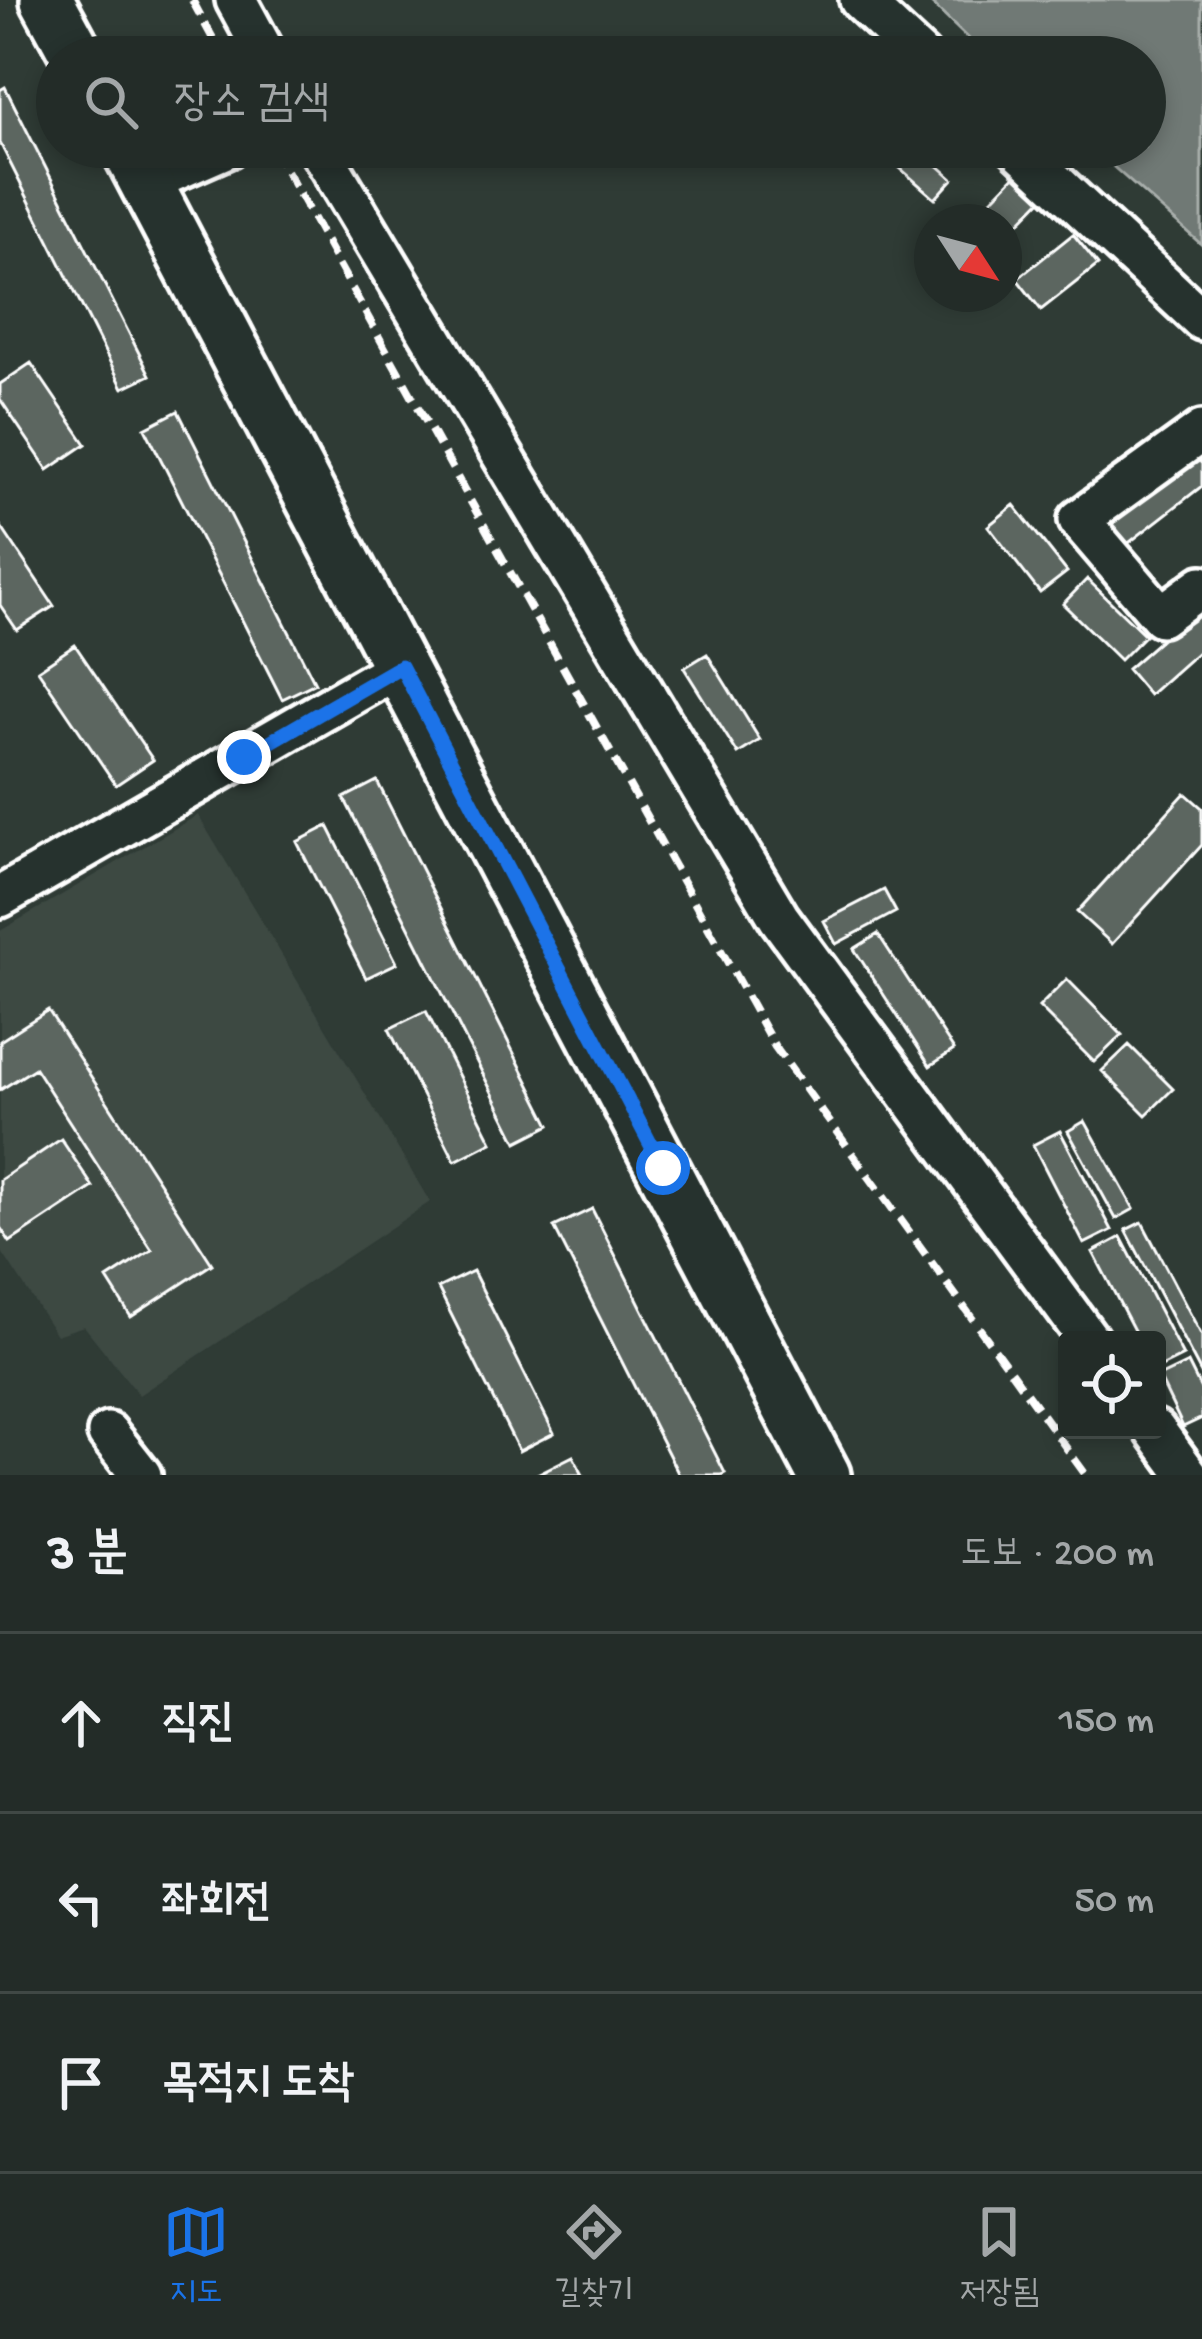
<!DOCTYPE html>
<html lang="ko">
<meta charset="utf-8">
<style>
:root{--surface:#232c28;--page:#2b3430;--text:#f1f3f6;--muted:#a3a7a8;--line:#404845;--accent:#1a73e8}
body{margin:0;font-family:"Gochi Hand","Poor Story",sans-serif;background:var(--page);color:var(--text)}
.controls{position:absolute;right:36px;bottom:36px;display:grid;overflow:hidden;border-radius:12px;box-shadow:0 6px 18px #0003}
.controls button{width:108px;height:108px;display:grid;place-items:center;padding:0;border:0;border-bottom:3px solid var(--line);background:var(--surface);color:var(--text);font:60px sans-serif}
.compass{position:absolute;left:914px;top:204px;width:108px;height:108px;border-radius:50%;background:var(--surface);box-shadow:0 6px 18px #0003;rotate:126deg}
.stop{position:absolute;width:36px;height:36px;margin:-27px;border:9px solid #1a73e8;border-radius:50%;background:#fff}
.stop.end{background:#1a73e8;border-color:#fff;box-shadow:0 3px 12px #0008}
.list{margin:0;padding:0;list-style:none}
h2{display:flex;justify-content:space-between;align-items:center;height:156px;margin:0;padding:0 48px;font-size:51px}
h2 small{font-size:39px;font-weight:400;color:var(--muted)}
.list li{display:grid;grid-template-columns:78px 1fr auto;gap:36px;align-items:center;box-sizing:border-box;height:180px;padding:0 48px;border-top:3px solid var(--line)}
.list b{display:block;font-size:45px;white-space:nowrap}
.list em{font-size:39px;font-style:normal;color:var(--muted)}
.icon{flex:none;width:66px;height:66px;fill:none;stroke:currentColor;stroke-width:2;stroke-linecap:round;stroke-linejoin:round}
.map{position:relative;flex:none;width:1202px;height:1475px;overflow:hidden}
.search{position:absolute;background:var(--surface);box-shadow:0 6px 18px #0003;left:36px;right:36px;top:36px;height:132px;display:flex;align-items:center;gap:30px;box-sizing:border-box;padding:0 42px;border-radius:66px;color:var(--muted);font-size:45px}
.sheet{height:696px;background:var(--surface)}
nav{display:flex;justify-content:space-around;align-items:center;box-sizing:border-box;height:168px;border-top:3px solid var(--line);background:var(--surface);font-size:33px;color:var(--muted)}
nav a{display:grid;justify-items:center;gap:6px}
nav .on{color:var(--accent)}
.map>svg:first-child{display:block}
</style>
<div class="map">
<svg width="1202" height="1475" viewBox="0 0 1202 1475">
<rect width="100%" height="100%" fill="#2f3b35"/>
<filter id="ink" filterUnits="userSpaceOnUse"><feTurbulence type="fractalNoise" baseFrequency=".00833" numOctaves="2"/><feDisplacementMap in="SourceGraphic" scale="24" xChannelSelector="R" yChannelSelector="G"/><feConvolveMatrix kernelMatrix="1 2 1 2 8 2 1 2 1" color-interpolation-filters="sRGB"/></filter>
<g filter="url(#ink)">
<path fill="#3c4842" d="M198,815L430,1202L139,1395L84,1326L56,1335L0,1249V931Z"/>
<path fill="#707975" stroke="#a9afac" stroke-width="3" d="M928,0H1202V245L1091,147H1145V57H987Z"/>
<path fill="#5b6661" stroke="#fff" stroke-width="3" d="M5,87L150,375L123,388L0,143V90Z
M876,147H917L953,179L935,199Z
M1020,170L1046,195L1004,238V222H970Z
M1073,234L1098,265L1041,310L1017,279Z
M31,363L86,444L48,470L0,399V384Z
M178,411L315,683L282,699L145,428Z
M1194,453L1202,464V486L1121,549L1101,523Z
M1014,505L1067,572L1040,593L988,526Z
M0,525L54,606L17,630L0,605Z
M1087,579L1145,635L1120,660L1063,604Z
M1202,604V648L1149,695L1127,669Z
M75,645L153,760L116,785L38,670Z
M707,654L760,740L738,754L684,668Z
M377,781L550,1125L517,1142L344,798Z
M1185,793L1202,808V845L1112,944L1077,912Z
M328,826L397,963L366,978L297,842Z
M884,890L896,912L836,944L824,921Z
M878,934L954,1050L930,1066L854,949Z
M1067,979L1122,1035L1094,1062L1039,1007Z
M48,1010L212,1264L131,1317L107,1279L152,1250L35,1068L0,1090V1041Z
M426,1011L492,1142L455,1161L389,1029Z
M1129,1045L1173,1089L1146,1115L1102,1071Z
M1085,1121L1134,1209L1116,1219L1068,1131Z
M1060,1131L1112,1230L1084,1244L1033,1145Z
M61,1139L93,1187L10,1242L0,1227V1180Z
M592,1209L725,1473L721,1475H679L554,1227Z
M1142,1222L1202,1336V1375L1126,1230Z
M1121,1237L1183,1356L1157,1369V1340H1139L1093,1252Z
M473,1271L554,1433L519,1451L438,1288Z
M1188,1363L1202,1391V1418L1183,1427L1159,1377Z
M573,1456L583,1475H535Z"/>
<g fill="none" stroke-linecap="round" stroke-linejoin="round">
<defs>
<path id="minor" d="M236,0L267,57
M860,0L921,57
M318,147L779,918L1089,1340
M1017,147L1202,320
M146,183L228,147
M1202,431L1079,520L1161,616L1202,586
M0,897L401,666
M1155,1430L1188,1475
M108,1433L141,1475"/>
<path id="major" d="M47,0L78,57
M127,147L824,1475"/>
</defs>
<use href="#minor" stroke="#fff" stroke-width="48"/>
<use href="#major" stroke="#fff" stroke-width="60"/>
<use href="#minor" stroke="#26332d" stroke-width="39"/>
<use href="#major" stroke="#26332d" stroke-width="51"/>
<path stroke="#fff" stroke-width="8" stroke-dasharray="18 9" stroke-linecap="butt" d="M192,0L223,57
M273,147L775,1047L1086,1475"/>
</g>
</g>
<g fill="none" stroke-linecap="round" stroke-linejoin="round" filter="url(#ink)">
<path stroke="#1a73e8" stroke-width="15" d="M244,757L401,666L663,1168"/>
</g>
</svg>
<div class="controls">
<button><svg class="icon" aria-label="locate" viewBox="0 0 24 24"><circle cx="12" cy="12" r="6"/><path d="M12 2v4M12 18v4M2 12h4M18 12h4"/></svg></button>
</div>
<svg class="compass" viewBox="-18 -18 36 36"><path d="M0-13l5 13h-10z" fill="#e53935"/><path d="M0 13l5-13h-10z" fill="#a3a7a8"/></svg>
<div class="stop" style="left:663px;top:1168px"></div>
<div class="stop end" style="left:244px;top:757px"></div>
<div class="search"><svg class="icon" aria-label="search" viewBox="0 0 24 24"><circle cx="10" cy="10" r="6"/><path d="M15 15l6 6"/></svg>장소 검색</div>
</div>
<section class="sheet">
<h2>3 분<small>도보 · 200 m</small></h2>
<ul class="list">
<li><svg class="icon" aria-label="ahead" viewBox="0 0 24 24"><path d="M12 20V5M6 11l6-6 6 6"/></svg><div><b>직진</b></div><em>150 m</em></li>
<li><svg class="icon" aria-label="left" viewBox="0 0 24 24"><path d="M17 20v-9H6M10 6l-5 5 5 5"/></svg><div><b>좌회전</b></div><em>50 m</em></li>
<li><svg class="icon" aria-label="arrive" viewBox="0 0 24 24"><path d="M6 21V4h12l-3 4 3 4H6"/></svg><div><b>목적지 도착</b></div></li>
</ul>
</section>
<nav>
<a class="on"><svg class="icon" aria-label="map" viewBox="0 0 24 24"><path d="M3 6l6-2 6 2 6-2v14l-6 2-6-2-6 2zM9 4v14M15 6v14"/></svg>지도</a>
<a><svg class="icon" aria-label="directions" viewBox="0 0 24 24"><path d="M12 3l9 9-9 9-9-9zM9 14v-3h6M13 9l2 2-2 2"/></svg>길찾기</a>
<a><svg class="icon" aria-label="saved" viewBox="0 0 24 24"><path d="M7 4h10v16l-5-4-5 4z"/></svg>저장됨</a>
</nav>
